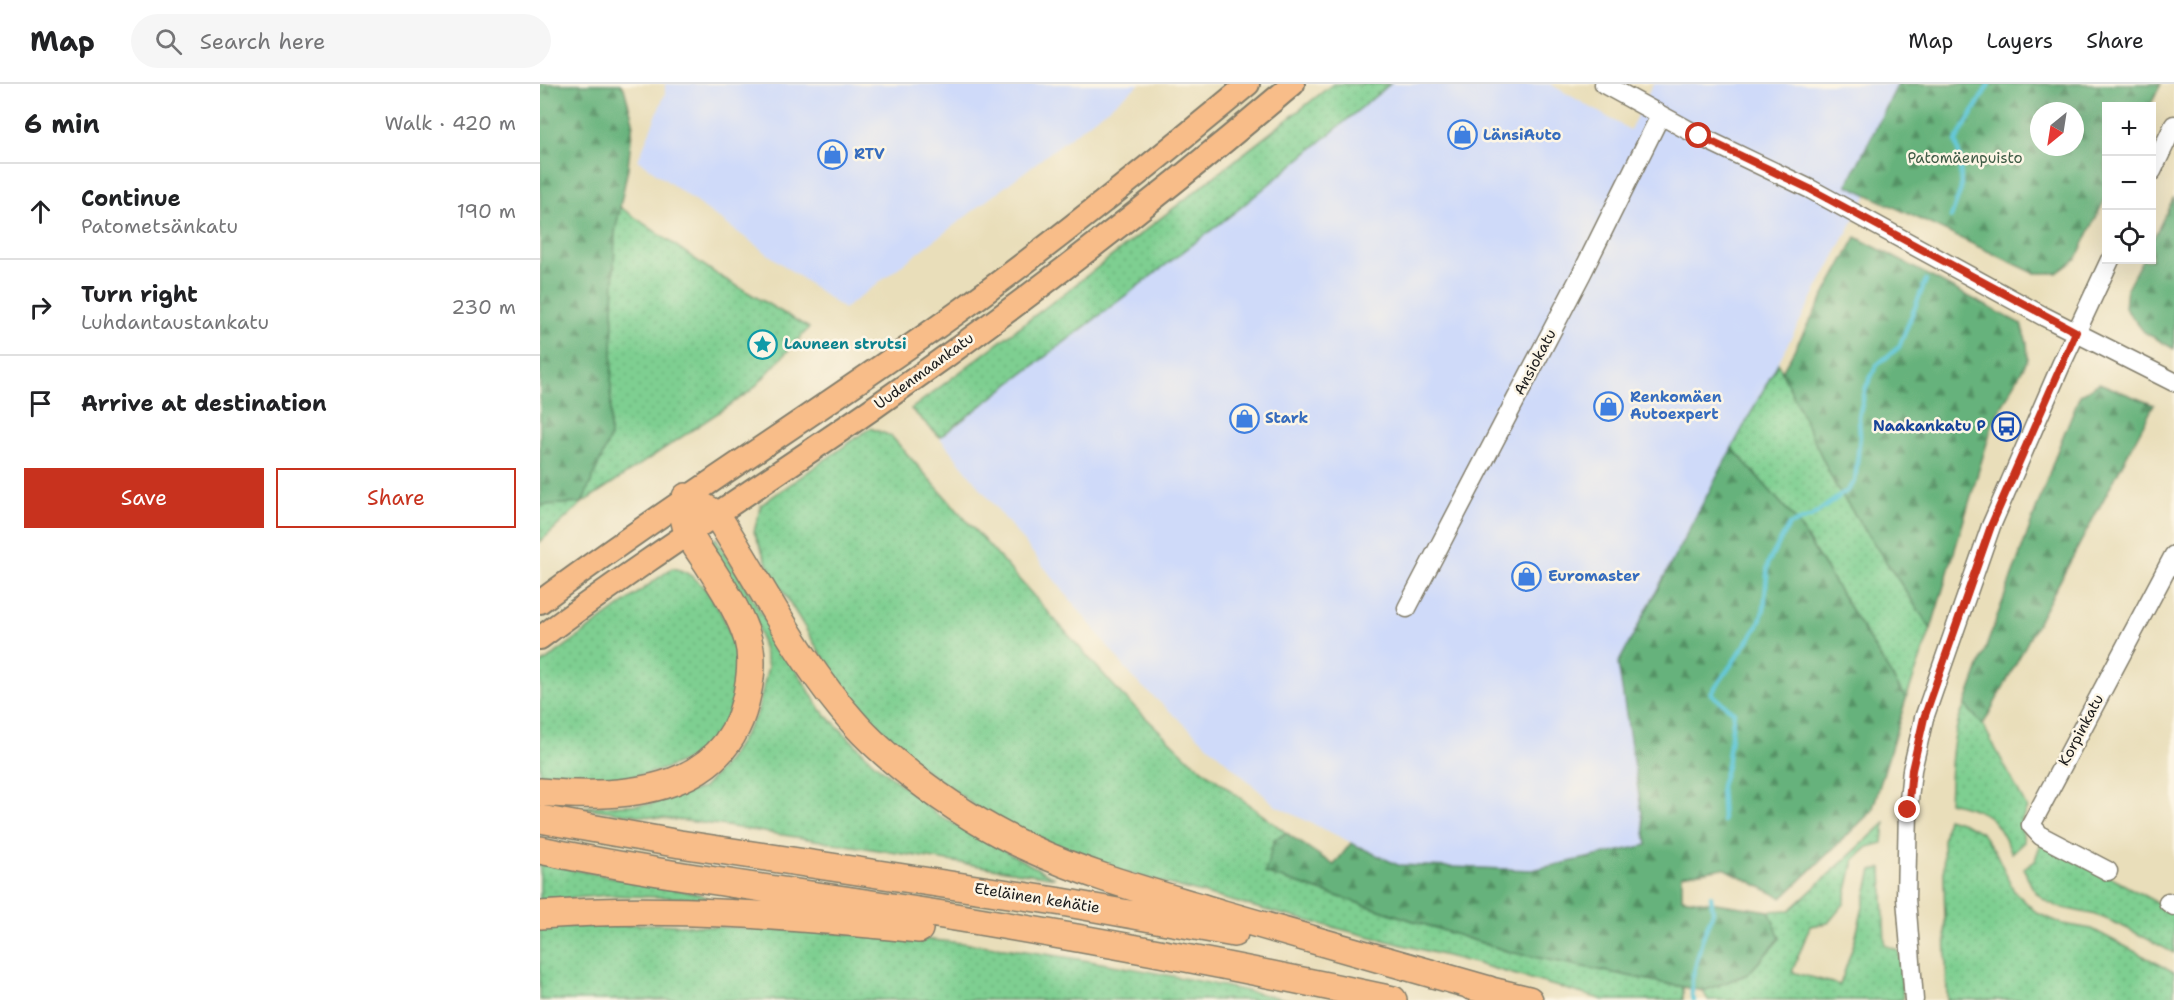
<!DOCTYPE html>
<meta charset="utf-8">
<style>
:root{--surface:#fff;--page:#f6f6f6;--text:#202124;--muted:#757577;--line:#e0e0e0;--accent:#c8321e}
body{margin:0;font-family:"Shantell Sans",sans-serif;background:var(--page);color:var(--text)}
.controls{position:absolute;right:18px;top:18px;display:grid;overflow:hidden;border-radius:0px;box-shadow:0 6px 24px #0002}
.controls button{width:54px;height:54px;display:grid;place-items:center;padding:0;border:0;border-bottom:2px solid var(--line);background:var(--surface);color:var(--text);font:30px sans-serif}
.compass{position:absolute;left:1490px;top:18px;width:54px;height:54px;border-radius:50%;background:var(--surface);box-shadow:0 6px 24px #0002;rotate:210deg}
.stop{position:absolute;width:18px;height:18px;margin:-14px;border:4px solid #c8321e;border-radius:50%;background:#fff}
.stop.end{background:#c8321e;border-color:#fff;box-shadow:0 2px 6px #0008}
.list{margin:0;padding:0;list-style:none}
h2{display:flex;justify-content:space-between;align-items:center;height:78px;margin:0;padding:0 24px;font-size:26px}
h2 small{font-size:20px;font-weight:400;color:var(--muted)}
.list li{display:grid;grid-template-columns:39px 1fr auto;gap:18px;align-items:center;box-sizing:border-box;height:96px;padding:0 24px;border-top:2px solid var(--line)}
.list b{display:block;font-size:22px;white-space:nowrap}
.list p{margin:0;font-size:20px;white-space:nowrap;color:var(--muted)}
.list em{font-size:20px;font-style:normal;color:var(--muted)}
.actions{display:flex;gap:12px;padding:18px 24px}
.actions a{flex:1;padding:14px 0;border:2px solid var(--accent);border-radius:0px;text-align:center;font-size:21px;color:var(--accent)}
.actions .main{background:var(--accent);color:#fff}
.icon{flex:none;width:33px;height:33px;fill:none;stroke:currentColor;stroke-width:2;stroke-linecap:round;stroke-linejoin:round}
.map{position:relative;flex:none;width:1634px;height:916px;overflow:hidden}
header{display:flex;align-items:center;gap:36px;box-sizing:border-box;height:84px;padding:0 30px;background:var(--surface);border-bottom:2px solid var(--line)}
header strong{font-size:28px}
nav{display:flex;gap:33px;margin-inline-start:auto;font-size:21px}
.search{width:420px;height:54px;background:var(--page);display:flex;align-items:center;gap:15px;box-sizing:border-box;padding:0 21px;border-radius:33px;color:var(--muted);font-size:22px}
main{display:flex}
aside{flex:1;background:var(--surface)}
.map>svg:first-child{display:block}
</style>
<header>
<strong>Map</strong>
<div class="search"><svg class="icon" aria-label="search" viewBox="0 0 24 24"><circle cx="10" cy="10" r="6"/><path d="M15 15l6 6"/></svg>Search here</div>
<nav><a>Map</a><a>Layers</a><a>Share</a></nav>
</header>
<main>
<aside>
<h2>6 min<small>Walk · 420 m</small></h2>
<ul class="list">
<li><svg class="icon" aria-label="ahead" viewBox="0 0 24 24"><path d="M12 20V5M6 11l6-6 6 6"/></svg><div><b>Continue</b><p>Patometsänkatu</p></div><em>190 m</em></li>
<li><svg class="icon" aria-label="right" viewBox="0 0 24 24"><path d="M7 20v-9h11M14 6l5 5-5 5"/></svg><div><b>Turn right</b><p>Luhdantaustankatu</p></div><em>230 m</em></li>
<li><svg class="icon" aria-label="arrive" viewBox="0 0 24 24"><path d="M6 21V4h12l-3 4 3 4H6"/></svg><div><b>Arrive at destination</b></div></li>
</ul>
<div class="actions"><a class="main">Save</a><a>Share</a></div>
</aside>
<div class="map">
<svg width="1634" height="916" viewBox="0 0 1634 916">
<defs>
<pattern id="grass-dots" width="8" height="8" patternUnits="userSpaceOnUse" patternTransform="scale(1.5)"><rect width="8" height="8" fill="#7ecf91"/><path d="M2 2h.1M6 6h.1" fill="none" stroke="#6cb17c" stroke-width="1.8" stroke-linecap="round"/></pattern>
<pattern id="forest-firs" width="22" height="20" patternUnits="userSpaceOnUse" patternTransform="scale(1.5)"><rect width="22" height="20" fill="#66b27b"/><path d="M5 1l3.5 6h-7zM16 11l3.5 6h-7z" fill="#539064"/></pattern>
</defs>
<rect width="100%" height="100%" fill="#fcf5e5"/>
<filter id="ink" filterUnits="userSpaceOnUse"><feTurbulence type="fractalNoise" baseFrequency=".0167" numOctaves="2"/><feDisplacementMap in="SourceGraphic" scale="12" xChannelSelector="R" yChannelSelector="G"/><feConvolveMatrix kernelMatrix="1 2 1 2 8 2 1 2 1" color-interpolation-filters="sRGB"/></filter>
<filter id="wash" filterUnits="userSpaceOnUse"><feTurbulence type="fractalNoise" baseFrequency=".008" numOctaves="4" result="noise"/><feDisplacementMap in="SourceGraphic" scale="24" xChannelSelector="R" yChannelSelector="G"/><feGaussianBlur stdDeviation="1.35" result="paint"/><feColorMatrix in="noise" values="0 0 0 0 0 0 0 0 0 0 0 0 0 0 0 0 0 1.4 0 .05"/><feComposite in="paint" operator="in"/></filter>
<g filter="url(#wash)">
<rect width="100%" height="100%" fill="#e9deba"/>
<path fill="#cfdaf9" d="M125,0H600L304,225L98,76L125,10Z
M850,0H1010L1090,46L1113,0H1358L1307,101L1327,111L1078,580L1108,761L992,786L858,781L736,722L596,597L400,354L699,125Z"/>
<path fill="url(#grass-dots)" stroke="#4d7656" stroke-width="1.5" d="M793,0H850L699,125L400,353L371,325L531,204Z
M80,123L178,191L269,244L211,307L42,419L0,458V421L42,419L75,148Z
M1238,279L1295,401L1391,545L1366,615L1255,435L1192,364Z
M330,344L351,352L582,611L650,676L753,754L725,789L970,868L1143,903V916H1064L934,879L729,827L572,785L450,733L368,673L309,617L229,484L214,448L221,421Z
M176,454L280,625L331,676L398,731L515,794L180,741L86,730L39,723L110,720L163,704L189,675L217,630L228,583L216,536L170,459Z
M132,484C170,489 200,558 198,593C198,615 183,648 166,662C120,700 56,697 0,693V581Z
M1425,621L1443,641L1487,724L1481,738L1484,758L1472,769C1453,730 1451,729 1409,718C1411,686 1410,651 1425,621Z
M1407,734L1424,739L1442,749L1456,769L1474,807L1497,829L1523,840L1552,845L1634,888V916H1407L1403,757Z
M1345,739L1343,759L1328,763L1314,776L1304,820L1288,839L1270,842L1252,888L1300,901L1315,856L1332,786L1342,784L1345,861L1359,867L1363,916H1168L1163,907L1208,890L1240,854L1229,827L1250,826Z
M1502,756L1634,828V869C1608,856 1583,840 1555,831C1537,826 1518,826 1503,815C1493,807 1487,795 1484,784L1495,776Z
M0,779L160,810L169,815L67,811L0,817Z
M117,840C219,845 321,848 422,859C532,871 641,893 750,916H0V843Z"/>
<path fill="url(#forest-firs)" stroke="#41674c" stroke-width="1.5" fill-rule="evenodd" d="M0,0H80L84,4L93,37L88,84L75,148L70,354L42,419L0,421Z
M1358,0H1621L1610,22H1566V113L1536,175L1517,189H1494L1307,101ZM1499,27H1535V63H1499Z
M1634,113V265L1604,248L1585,224L1587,204L1602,176H1612V157Z
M1316,153L1481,240L1487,259L1488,275L1453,339L1391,545L1295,401L1242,288Z
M1559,299L1614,321L1443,641L1425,621L1521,357L1540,311Z
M1192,364L1255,435L1366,615L1332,727L1242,814L1184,784L1142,791V814L1229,827L1240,854L1208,890L1163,907L970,868L725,789L734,756L746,749L794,781L811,759L858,781L992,786L1107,761L1078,580Z"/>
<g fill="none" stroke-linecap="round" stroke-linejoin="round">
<path stroke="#5dc6d8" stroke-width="4.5" d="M1411,133L1421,105L1420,75L1416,57L1449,0
M1183,737L1181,702L1187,682L1194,628L1171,610L1218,542L1224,525L1228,479L1249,441L1271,433L1308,406L1315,397L1320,352L1319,333L1326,303L1337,281L1359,263L1386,196
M1154,916L1152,912V896L1162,856L1173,828L1171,812"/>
</g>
</g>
<g filter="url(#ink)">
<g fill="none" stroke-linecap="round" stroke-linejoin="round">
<defs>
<path id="minor" d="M1064,0L1159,52L1270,105L1503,232L1634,298
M1612,87L1634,41
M867,524L1042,189L1120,32
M1568,787L1501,752L1491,741L1634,471
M1628,818L1634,822
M1374,916L1366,814L1368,726L1372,686L1384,634L1451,442L1521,281L1570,176"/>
<path id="major" d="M0,518C136,417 279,328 417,229C517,157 613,79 708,0
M0,554C107,474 219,403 329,327C475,225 617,116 753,0"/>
<path id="highway" d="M0,708C77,715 182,712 205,619C210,599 214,577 208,556C200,529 183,504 168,480C158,465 145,449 144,431C144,426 146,419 146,413L176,430C221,500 259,578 315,640C332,659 352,676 371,691C408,720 447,745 489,764C551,793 618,810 683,830C771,856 860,881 949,906
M0,735L140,760L522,818L694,849
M0,766C139,795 281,811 421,834C565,858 710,885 853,916
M0,831C126,821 253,832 379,845
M931,902L989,916"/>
</defs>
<use href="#minor" stroke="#827d6b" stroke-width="21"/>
<use href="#major" stroke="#827d6b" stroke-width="26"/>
<use href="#highway" stroke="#827d6b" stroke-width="30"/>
<use href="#minor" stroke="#fff" stroke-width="18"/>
<use href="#major" stroke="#f8bd89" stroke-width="22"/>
<use href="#highway" stroke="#f8bd89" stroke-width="27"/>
</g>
</g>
<g fill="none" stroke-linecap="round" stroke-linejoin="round" filter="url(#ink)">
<path stroke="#c8321e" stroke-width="8" d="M1159,52L1270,105L1536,248L1451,442L1384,634L1372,686L1368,726"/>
</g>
<defs>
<symbol id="shop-ring" viewBox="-11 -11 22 22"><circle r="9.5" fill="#fcf5e5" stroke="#3f7fe0" stroke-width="1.5"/><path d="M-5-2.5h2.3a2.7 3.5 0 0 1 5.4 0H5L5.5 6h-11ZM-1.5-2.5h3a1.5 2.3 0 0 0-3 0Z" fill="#3f7fe0"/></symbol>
<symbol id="sight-ring" viewBox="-11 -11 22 22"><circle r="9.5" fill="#fcf5e5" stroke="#0f9aa8" stroke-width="1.5"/><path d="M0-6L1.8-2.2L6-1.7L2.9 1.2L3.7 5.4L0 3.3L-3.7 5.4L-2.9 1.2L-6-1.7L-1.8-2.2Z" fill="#0f9aa8"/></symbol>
<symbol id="bus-ring" viewBox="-11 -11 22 22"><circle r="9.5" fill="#fcf5e5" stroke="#1a4fb4" stroke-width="1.5"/><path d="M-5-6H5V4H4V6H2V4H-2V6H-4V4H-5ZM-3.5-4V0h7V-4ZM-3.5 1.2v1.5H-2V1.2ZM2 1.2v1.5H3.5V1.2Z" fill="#1a4fb4"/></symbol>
</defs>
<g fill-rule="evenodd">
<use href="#shop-ring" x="906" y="34" width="33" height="33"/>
<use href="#shop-ring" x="276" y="54" width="33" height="33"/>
<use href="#sight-ring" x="206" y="244" width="33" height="33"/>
<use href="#shop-ring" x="1052" y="306" width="33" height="33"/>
<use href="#shop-ring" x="688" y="318" width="33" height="33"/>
<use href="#bus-ring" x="1450" y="326" width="33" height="33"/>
<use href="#shop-ring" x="970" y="476" width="33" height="33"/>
</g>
<g text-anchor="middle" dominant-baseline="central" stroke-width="5" stroke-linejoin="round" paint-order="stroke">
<g font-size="15" font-weight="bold" fill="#366cbe" stroke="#fcf5e5" text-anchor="start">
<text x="943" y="51">LänsiAuto</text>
<text x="314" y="70">RTV</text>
<text x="1090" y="313">Renkomäen<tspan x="1090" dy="17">Autoexpert</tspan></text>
<text x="725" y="334">Stark</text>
<text x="1008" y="492">Euromaster</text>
</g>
<g font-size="15" fill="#3e5b45" stroke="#fcf5e5">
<text x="1425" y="74">Patomäenpuisto</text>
</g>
<g font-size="15" font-weight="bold" fill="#0d838f" stroke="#fcf5e5" text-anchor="start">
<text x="244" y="260">Launeen strutsi</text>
</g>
<g font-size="15" fill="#1c1c1c" stroke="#fcf5e5">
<text transform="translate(995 278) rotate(-62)">Ansiokatu</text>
<text transform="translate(384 287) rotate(-36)">Uudenmaankatu</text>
<text transform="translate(1541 646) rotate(-62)">Korpinkatu</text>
<text transform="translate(497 814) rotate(9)">Eteläinen kehätie</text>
</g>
<g font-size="15" font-weight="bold" fill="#164399" stroke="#fcf5e5" text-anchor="end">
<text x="1446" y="342">Naakankatu P</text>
</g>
</g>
</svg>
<div class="controls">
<button>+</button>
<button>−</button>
<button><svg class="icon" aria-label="locate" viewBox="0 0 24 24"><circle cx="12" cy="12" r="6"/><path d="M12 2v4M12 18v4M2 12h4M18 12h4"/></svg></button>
</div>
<svg class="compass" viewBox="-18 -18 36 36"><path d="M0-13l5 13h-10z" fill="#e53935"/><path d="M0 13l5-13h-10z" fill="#757577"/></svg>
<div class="stop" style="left:1159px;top:52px"></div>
<div class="stop end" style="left:1368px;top:726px"></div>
</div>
</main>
